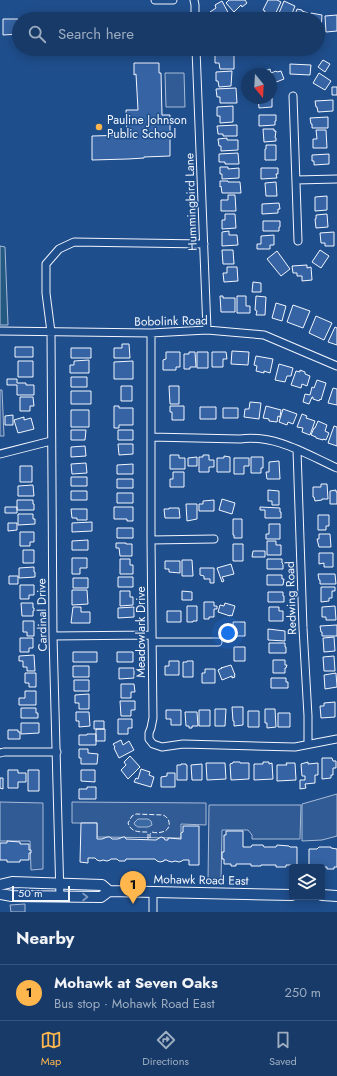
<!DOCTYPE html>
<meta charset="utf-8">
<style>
:root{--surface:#173a69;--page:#20416f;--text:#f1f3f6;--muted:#9eadc0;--line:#36547d;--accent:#ffb74d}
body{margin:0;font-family:Jost,sans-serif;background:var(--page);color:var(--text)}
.controls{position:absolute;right:12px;bottom:12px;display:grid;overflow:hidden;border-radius:4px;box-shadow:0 2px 10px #0003}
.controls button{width:36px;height:36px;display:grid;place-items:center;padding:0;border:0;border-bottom:1px solid var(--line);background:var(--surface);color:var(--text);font:20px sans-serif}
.compass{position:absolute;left:241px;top:68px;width:36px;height:36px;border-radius:50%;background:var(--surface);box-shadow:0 2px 10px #0003;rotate:162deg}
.scale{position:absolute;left:12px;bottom:10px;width:58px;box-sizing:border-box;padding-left:4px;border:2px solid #f2f6ff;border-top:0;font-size:11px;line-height:14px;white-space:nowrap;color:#f2f6ff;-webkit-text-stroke:3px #1f4e8c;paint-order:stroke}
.you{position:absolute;left:228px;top:633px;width:14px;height:14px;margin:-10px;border:3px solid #fff;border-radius:50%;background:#1a73e8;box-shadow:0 0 0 6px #1a73e833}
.badge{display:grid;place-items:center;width:26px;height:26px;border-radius:50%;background:var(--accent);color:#111;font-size:13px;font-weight:700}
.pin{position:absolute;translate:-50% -33px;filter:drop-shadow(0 1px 2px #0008)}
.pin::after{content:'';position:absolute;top:21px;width:14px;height:12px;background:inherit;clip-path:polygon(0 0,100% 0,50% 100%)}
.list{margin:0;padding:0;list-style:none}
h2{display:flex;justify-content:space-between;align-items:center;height:52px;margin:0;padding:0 16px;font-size:17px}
h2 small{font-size:13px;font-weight:400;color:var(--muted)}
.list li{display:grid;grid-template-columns:26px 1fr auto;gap:12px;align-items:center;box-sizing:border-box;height:56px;padding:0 16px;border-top:1px solid var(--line)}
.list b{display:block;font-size:15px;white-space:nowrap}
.list p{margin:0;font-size:13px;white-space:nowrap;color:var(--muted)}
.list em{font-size:13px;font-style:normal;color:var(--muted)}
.icon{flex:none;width:22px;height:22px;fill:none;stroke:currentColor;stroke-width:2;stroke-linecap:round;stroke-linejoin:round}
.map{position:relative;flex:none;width:337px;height:912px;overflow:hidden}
.search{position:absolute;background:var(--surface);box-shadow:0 2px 10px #0003;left:12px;right:12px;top:12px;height:44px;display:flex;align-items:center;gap:10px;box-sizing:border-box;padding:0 14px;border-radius:22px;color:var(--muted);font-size:15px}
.sheet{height:108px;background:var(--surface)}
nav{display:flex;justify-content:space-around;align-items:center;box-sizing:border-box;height:56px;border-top:1px solid var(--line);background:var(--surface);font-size:11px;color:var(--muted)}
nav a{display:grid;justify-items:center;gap:2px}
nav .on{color:var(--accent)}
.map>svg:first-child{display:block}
</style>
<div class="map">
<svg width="337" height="912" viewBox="0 0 337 912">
<rect width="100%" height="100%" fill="#1f4e8c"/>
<path fill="#245a82" stroke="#a8bbd7" d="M0,246L5,247L8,325H0Z"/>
<path fill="#305b95" stroke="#a8bbd7" d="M165,73H184L185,107H166Z
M0,390H2L4,436H0Z
M337,794V836L322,840L302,841V804Z
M0,802L43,803V869L31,870L30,841H0Z
M72,802L206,803V825L181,824V838L97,837V823H72Z
M209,805H301L300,839H252V835L248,830H222L221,881H208Z
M25,904V912H11L10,905Z"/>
<path fill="#3b69a3" stroke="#a8bbd7" d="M138,819H148L151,821L152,825L148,827H138L135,825L134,823Z"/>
<path fill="#3563a3" stroke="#f2f6ff" d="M229,0H245L247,3L242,7L241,5L234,12L226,3Z
M268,0H277L281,2L273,19L264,15L265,11L263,10Z
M222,1L231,18L229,19H214L210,12L216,8L215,5Z
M284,1L295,6L290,19H279L281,14L279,13Z
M297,9L302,10V11L308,13L306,19H296V17H294Z
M311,13L322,15L321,30H318V19H310Z
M337,15V31L326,32L325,16Z
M3,19H18L19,34L3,35Z
M218,49H235V51H219Z
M234,54V69H220L219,63H215V55Z
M323,60L330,64L325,72L318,67Z
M134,63H159V73H161L162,115H170V156L144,157V158L128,159L92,160V136L127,135L126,110H138L136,74L134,75Z
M290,64L311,65L310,75L290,74Z
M270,69L271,73L276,71L277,72L281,71L284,79L271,84V74H266L265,71Z
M232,71L231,86L219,87L218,81H216V72Z
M319,73L331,81L325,90L313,83Z
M332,87H337V95H332Z
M236,88L237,103H220V97H217L216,89Z
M258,98H272V107L259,108Z
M333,100V111L318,112L317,107H316L315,101Z
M233,106V122L220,123V116H217V107Z
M259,115H276V121H275V125L259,126Z
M328,117V128H312V124H311L310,118Z
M237,125V136H223V134H218L217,126Z
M263,129H274V131H276L275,138H276V141L264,142Z
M316,130H326L327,148H313V139H317Z
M227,138V140H238V150L221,151V146H219L218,139Z
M266,145H276V160H265V149H266Z
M238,153L239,164H225V162H219V154Z
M329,154V164L314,165V161H312V155Z
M220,167H228V169L239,168V178L222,179V174H220Z
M261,168H278V174H276L277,178L261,179Z
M220,181H228V182H240L241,193H222L221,186L220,187Z
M276,182L277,196H266L265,183Z
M228,195H235L236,211H221V200H228Z
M327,196V210L315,211V197Z
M279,203L280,209H278V213L262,214V204Z
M225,214H235L236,228L222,229V220H225Z
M327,214L328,227L316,228L315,219H316V215Z
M263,221H280V227H279V231H263Z
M229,231V235H237L238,245L222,246V232Z
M334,232V246H325V243H321L320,233Z
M274,235V245H270V249H257V244H261V236Z
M222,250H233L234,264H223Z
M320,250L329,256L321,268L312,262Z
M277,251L290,269L281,276L267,259Z
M307,265V268L311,267L312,280L302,281V276H297V273H293L292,266Z
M227,267H237L238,281L224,282L223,273H227Z
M253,282L261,283V292H252Z
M220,296H223V298H235V312H221Z
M237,296H246V306H250V313H237Z
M256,296L266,297L265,315H256L257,311L255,310Z
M276,303L286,306L282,321L272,318Z
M293,305L310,311L303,328L287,322Z
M316,316L332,323L324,340L309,333Z
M335,327L337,328V345L328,342Z
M122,344H129L130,358H114V348H122Z
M15,347H33V357H15Z
M71,348H91V358H71Z
M232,351L249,352L248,365L231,364Z
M166,352H180V367H176V370H163V360L166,359Z
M189,352H195L196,367H190V369H184V354H189Z
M197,352H208V368H197Z
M212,352H226L227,359H223V367H212Z
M256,356L273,359L270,373L264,371V373L256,371L257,366L254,365Z
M89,360V373H70V365H74V361Z
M18,361H33V377H18Z
M133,361V379H114V362Z
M279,364L293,368L291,376H287L285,382L275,380Z
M300,370L305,372V374L310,376L307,386L302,384L301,388L291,385L296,371L300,372Z
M71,377H87V387H71Z
M7,379H17V383H26V385H34V395H17V385H7Z
M317,380L326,383L321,400L320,399L319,401L313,399V397H312L309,404L303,402L305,394L310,395L312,387L314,388Z
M121,386H132V401H121Z
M169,386H179V404H170Z
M333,388L337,389V405L328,403Z
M71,391H91V404H71Z
M20,397H33L34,406H30V411H20Z
M250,402L261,403L259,419L244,417L245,409H249Z
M114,406H119V408H133V425H119V428H114Z
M170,406H184V420H172V412H170Z
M266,406L281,410L280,417L278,416L277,422L269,421V419L263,418Z
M200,407H216V419H200Z
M223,408H238V418H223Z
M283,409L297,414L293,424L288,422L287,425L279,422Z
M71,410H89V427H71Z
M302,414L307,416L306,418L315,421L310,435L302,432L303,428L297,427Z
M13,415V425H5V416Z
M24,417V420L31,418L34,429L18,433L14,420Z
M318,421L327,425L325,431L329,433L326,440L323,439V440L316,438V437L311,435L314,428H315Z
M334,426L337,427V446L328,443Z
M71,430H86L85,440H71Z
M118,430H133V440H118Z
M118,444H133V454L119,455Z
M85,446L86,456L71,457V447Z
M170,455H179V458H185V469H170Z
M203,455H209V460H214V467H209V472H199V457H203Z
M224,456L230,457V472H217V458H224Z
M197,457V466H188V458Z
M251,457H263V468H261V473H251Z
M234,458H249V466H244V474H234Z
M279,461L280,479H267L266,472H269V462Z
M86,463L87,473L72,474L71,464Z
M133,464V474H117V465Z
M20,466H32V482H20Z
M173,472H184V487H170V479H173Z
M71,477H87V486H71Z
M117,479H133V488H117Z
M321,484H327L328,499H322V500L315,501L314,497H313V487H321Z
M33,485L34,496H18V486Z
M268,490L279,491V505H272V501H268Z
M336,490V492H337V504H330V491Z
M71,491H87V500H71Z
M117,493H133V503H117Z
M222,499L235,503L232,514L219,510Z
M17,500H33V504H34V510H17Z
M214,500V511H199V504H203V501Z
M186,504H197V519L187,521Z
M5,507H17V513H5Z
M114,507H133V521H127V519H114Z
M260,507L280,508V512H281V518H265V510H260Z
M169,508H179L180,518H165L164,509H169Z
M71,509H87V520H77V518H72Z
M18,514H33V519H35V524L18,525Z
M318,515H329V526H326V530H318Z
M233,519H242V538H234V535H233Z
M92,522V531L72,532V523Z
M8,523H17V530L8,531Z
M269,524H280V539H266V534H269Z
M117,528H133V538H117Z
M20,532H34V542H30V546H20Z
M319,534H330L331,547H319L317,539H319Z
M88,540V550H72V541Z
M267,541H276V545H281V555H267Z
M116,543H126V544H132V556H120L119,548H116Z
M233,544H243V561H233Z
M23,550H34V563H23Z
M253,551H265V557H252Z
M319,553H333V567H324V563L319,564Z
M72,558H87V568H80V574H72Z
M120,559H130V565H133V574H120Z
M267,559H282V563L283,564V569H267Z
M182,560H192L193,576H182Z
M165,561H180V573L169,572V569H165Z
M231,564L234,574L222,577L224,581L222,582L217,568Z
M34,567V572H35V577L19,578V568Z
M200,568H214V583H210V579H204V576L200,575Z
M318,574H335L336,584H320V580H319Z
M267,575H282V579H284L283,585H267Z
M9,576H18V584H9Z
M118,577H133V587H118Z
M73,578H88V588H73Z
M20,585H34V595H29V599H20Z
M321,587H335V591H332V598H329V601L321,602Z
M72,590H87L88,604L72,605Z
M120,591H130V597H133V605L120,606Z
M182,591L192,592V600H182Z
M268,592H283V596H284V602H268Z
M204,602H214V606H217V609H214V617H209V619H204Z
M21,603H33V608H34V611H33V616H22Z
M225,603L235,606L232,616L230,615V616L218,612L220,605L224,606Z
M187,606H197V621H193V622H187Z
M335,606L336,620H326V617H322V607Z
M73,607H81V612H90V623H71Z
M134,607V617L118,618V608Z
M269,607H279V611H283V621H269Z
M167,611H181V622H167Z
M23,621H34V636H27V632H23Z
M233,622H245V636H234Z
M337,625V636H322V632H321L320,626Z
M268,629L285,631V641L268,640Z
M334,637L335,651L324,652L323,638Z
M20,638H33V648H29V652H20Z
M269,643H285V647H286V653H269Z
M234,647H245V661H234Z
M73,652H97V662H73Z
M117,652H133V662H117Z
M34,655L35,671H27V667H23V661H19V656Z
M334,656L335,671H324L323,657Z
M273,660H285V665H287L286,668H285V673H273Z
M169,661H179V675H165V666H169Z
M187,661H193V677H183V662H187Z
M231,665L235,675H234L235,677L232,678V676L222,680L218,670L222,668H221Z
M73,666H89V677H73Z
M119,668H134V678L119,679Z
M205,669H215V683H202V673H205Z
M25,673H36V687H29V683H25Z
M336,673L337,687L325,689L324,675Z
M271,678H286V682H288V688H271Z
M74,680H89V691H74Z
M121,684H134L135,692H131V698H121Z
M25,691H36V705H19V698H25Z
M89,694V709H79V703H75V695Z
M120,701H135V710H131V716H121Z
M335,702V717L321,718L320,706H324V703Z
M232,707H243V725L234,726V721H233Z
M21,708H36V713H38V718H21Z
M215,709H226L225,726H215Z
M265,709H275L276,727L267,728V723H265Z
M166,710H181V725H171V719H166Z
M199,710H210V726H199Z
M248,711H259V727H248Z
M76,712H89L90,726L79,727V721H76Z
M185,712H197L198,726H192V728H189V726H186Z
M278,713H290V727H278Z
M118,719H132V728H128V734H118Z
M94,721H104V729H94Z
M21,723H39V733L21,734Z
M96,729H105V741H96Z
M8,730H18V732H20V739H8Z
M87,734H96V745H79V735H87Z
M121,740L123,745L129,741L134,750L119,758L114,748L115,747L113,744Z
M79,749H88V753L98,754L97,764H81V758H79Z
M130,756L140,767L128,779L121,770L126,765L124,762Z
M322,758H332L333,761H336V768H333V775H331V778L322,779Z
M233,762H240V763H249V779L231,780L230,764L233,763Z
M263,762H269V764L272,763L273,779L254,780V764H263Z
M308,762V764L318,763V775H315V783L305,784L306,788L300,789V780H305V776H302L301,764Z
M206,763H225L226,779L207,780Z
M286,763H295L296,780L277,781V765H287Z
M181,764H186V765H187V780H177V765H181Z
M202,764V780H192L191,765Z
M141,769L150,772L149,775L154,777L151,787L134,782L136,778L138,779Z
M8,770H18V773H26V782H18V788H8Z
M28,770H39V791H28Z
M81,770H95V782L81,781Z
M167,773H175V787H161V777L167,776Z
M0,778H3V789L0,788Z
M87,787H96V799H79V789H87Z
M81,823H97V839H102L107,837H110L112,839H118L123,837H125L126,839L156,840L161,837L164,838L165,840H168V838L181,839V833L183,832V826H199V865H189V860H183L182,861L179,862L175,861L172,862L168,861L167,860H164V861L160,862L157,861L155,859H126L125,861H119L117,859H111L110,860L107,861L103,860L100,861L97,860L95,858H88V863L80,862Z
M226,831H243V847H251L252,845H263L264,847H276L277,845L289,846L290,847H297V865H286V867H276V865H261V866H251V864H236V866H231V864H224V859H222V852H224V835H226Z
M7,841L20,842V844H29V850H31V853H29V860H20V862H7V860H0V843H7Z
M319,847H331V848L337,849V867H334V869H327V867H315V865H309V849H317Z"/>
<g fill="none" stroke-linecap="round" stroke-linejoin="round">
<defs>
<path id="minor" d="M155,0H173
M194,0L195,5V19
M196,49L207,330
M293,96L298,241
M296,180L337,179
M0,331L151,333L207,330L264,335L337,366
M151,333V540L153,718L151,728L149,733V739L153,744L162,747L183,744L295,747L337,739
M151,437L240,439C275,434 306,454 337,468
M297,450L303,628L308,716V744
M0,454L51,441
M151,540L214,539
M53,636L152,635
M152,642H218
M0,753L4,752H57
M60,897L53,636L51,332L46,293V264L59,249L74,242L204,244
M153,912V892"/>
<path id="secondary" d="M0,885L12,882L102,885L109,891
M0,894L12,896L101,897L109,891L292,895
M322,895L337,896"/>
</defs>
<use href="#minor" stroke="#f2f6ff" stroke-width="9"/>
<use href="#secondary" stroke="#f2f6ff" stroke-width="12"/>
<use href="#minor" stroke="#1f4e8c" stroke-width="7"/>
<use href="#secondary" stroke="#1f4e8c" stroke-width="10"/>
<path stroke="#f2f6ff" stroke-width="1" stroke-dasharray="5 2" stroke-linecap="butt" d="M148,839V834L147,832C138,832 131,832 128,823L132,816L136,814L163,815C171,818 172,830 162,832C159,833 155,833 152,832L150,834V839"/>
</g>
<defs><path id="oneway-chevron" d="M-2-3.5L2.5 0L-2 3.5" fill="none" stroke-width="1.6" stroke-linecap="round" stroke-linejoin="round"/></defs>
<use stroke="#7e9ac0" href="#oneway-chevron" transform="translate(85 897)"/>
<circle fill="#ffb74d" stroke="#1f4e8c" stroke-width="1.5" cx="99" cy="127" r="4"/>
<g text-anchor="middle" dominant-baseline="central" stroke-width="3" stroke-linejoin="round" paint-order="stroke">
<g font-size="12" fill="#f2f6ff" stroke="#1f4e8c" text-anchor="start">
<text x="107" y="120">Pauline Johnson<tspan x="107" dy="14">Public School</tspan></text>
</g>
<g font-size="12" fill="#f2f6ff" stroke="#1f4e8c">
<text transform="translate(191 202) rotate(-92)">Hummingbird Lane</text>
<text transform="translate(171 321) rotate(-1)">Bobolink Road</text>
<text transform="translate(291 598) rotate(-92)">Redwing Road</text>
<text transform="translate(42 615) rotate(-91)">Cardinal Drive</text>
<text transform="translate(141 632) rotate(-90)">Meadowlark Drive</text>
<text transform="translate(201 880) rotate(1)">Mohawk Road East</text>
</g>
</g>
</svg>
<div class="controls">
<button><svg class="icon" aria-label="layers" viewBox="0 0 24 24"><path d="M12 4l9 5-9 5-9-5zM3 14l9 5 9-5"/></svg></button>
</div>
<svg class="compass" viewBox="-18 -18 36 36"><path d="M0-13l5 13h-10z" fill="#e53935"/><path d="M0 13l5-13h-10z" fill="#9eadc0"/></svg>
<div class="scale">50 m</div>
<div class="you"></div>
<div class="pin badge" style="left:133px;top:904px">1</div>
<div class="search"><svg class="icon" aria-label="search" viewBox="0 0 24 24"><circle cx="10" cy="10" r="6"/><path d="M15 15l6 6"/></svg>Search here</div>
</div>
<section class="sheet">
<h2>Nearby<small></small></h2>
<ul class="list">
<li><span class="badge">1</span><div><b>Mohawk at Seven Oaks</b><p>Bus stop · Mohawk Road East</p></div><em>250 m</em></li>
</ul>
</section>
<nav>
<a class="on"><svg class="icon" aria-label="map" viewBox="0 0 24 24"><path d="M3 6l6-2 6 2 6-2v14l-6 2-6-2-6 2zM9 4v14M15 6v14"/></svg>Map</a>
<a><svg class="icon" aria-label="directions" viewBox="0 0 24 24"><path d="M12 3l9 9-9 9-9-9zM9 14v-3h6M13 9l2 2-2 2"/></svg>Directions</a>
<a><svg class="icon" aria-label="saved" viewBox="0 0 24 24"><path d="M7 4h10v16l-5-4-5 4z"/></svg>Saved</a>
</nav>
